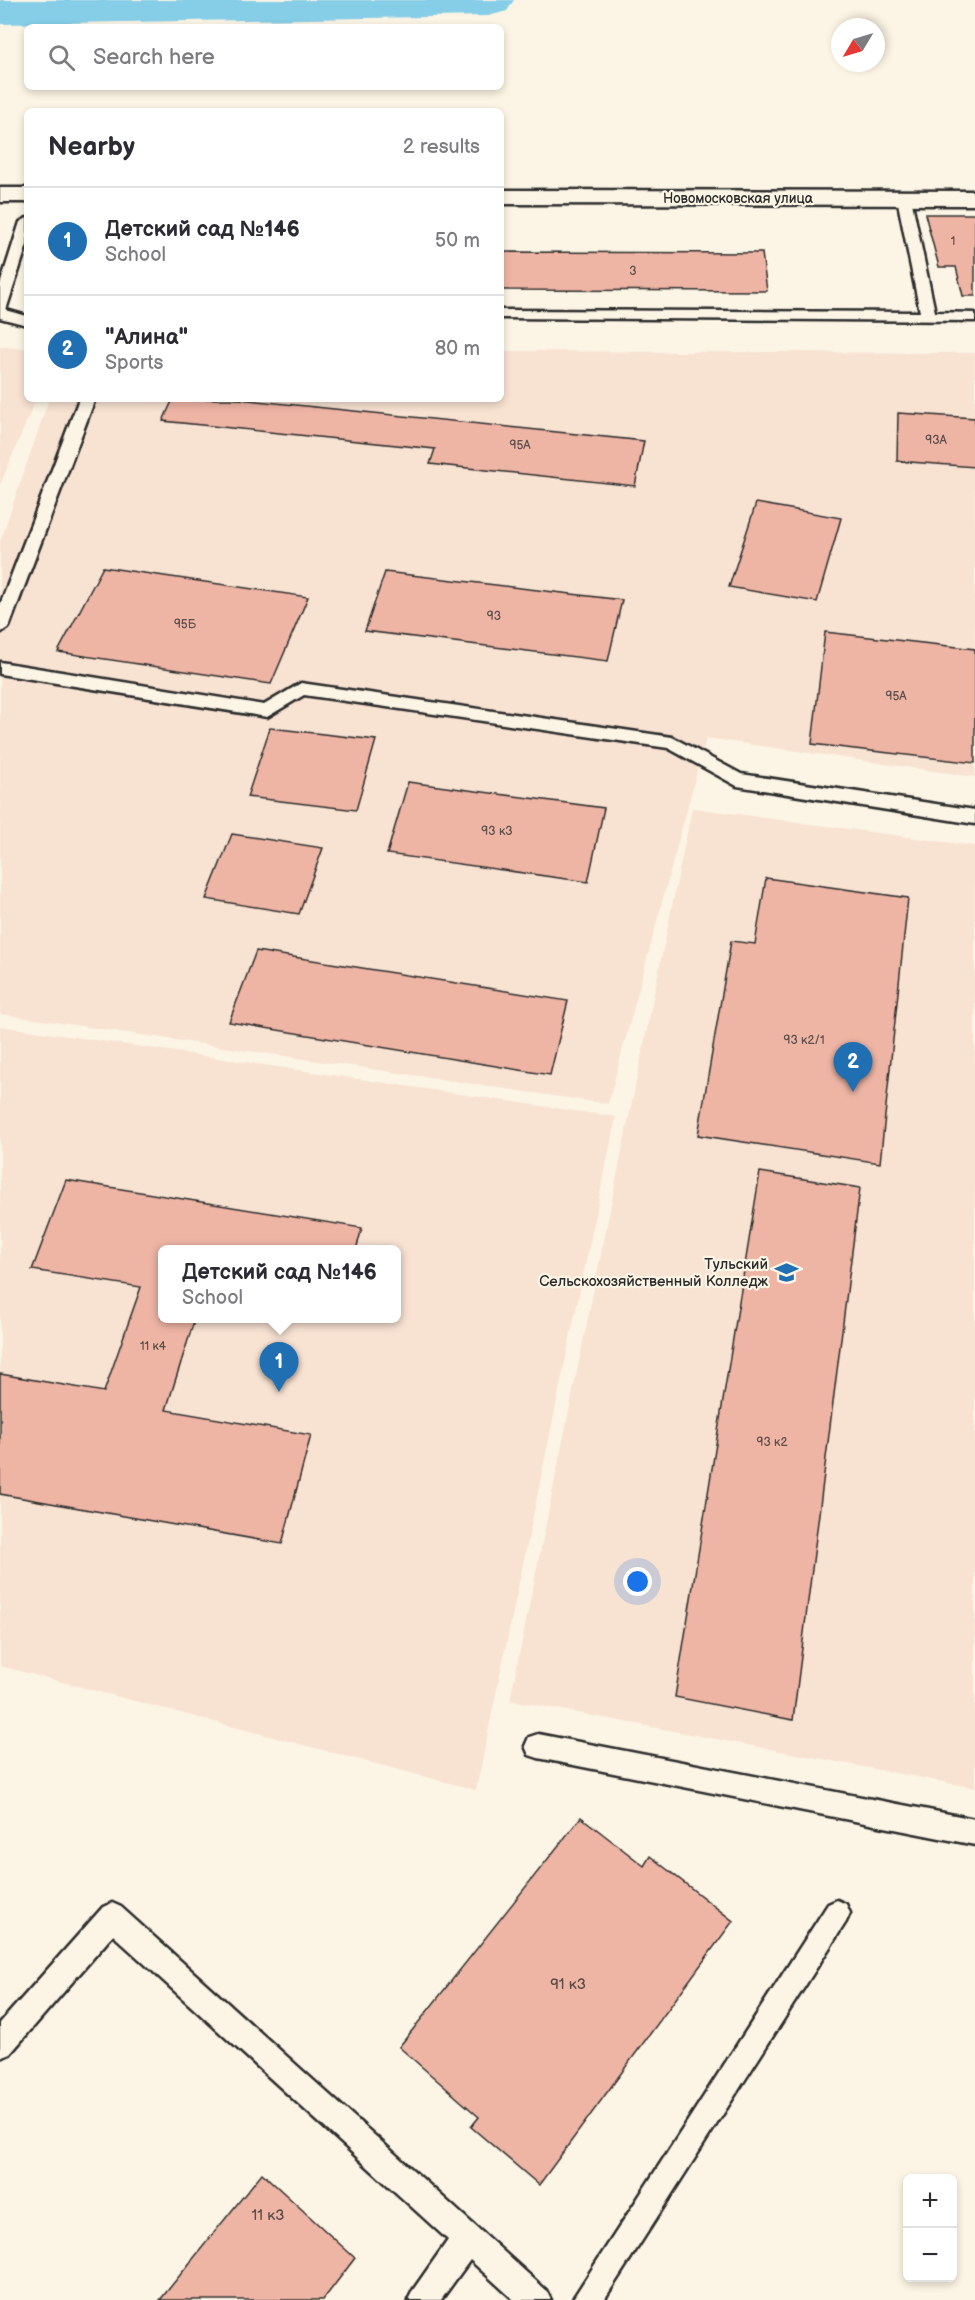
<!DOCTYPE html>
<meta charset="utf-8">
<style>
:root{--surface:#fff;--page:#f7f7f7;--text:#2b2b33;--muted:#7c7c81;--line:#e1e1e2;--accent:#1f6fb2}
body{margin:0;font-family:"Balsamiq Sans",sans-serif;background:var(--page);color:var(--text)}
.controls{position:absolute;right:18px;bottom:18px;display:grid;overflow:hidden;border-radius:9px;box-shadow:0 3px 9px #0003}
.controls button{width:54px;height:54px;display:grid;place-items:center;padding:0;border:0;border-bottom:2px solid var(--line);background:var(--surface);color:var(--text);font:30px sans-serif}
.compass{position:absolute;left:831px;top:18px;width:54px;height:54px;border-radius:50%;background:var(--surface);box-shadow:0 3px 9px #0003;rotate:232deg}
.you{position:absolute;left:638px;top:1582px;width:21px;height:21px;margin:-15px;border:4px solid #fff;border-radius:50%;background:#1a73e8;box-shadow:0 0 0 9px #1a73e833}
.badge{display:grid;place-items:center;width:39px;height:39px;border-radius:50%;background:var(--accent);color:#fff;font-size:20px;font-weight:700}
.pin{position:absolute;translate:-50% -50px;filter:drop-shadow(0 2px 3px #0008)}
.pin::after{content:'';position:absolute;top:32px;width:21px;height:18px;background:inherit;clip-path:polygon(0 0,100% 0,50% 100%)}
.popup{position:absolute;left:158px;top:1245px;width:243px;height:78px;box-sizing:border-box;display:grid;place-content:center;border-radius:9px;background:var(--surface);filter:drop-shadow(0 2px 4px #0005);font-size:20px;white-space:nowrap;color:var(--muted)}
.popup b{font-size:22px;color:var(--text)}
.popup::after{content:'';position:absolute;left:50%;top:100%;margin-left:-12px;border:12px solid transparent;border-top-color:var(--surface)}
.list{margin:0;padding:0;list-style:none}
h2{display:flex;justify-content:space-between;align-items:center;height:78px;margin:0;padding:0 24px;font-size:26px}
h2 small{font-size:20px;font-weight:400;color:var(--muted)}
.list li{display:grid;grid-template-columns:39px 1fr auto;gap:18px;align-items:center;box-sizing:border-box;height:108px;padding:0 24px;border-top:2px solid var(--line)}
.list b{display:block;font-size:22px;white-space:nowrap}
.list p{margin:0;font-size:20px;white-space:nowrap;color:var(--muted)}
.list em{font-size:20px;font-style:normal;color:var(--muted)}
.icon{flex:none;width:33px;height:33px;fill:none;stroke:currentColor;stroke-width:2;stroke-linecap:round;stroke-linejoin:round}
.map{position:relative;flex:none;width:975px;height:2300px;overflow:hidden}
.search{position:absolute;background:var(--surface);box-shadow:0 3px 9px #0003;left:24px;top:24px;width:480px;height:66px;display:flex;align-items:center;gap:15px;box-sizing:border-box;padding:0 21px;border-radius:9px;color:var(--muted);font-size:22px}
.panel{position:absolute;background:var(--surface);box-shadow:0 3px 9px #0003;left:24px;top:108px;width:480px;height:294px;border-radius:9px}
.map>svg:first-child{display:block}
</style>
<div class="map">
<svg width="975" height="2300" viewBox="0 0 975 2300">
<rect width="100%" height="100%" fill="#fcf5e5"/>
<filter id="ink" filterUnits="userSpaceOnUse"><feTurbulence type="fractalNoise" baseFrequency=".0167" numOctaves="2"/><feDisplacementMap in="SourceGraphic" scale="12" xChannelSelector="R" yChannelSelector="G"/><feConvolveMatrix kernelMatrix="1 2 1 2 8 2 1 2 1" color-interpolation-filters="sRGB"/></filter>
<g filter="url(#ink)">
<path fill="#f8e2d2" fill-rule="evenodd" d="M0,347L27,348V399H36L0,485Z
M501,351L975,353V777L706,738L608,1104L0,1014V542L49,399H501Z
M692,808L975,846V1788L510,1700Z
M0,1026L616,1117L476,1790L0,1666ZM162,1250H396V1318H162Z"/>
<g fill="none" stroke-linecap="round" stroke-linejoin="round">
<path fill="#86cde7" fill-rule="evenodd" d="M0,0H514L507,11L488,16L0,24Z"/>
</g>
<path fill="#eeb5a5" stroke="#2b2b2b" stroke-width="1.5" d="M925,214H975V296H963L956,267H939Z
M501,252L762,253L767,291L501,290Z
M173,399H238L644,441L635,486L430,464L435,449L163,421Z
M898,413L975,418V467L897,461Z
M756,503L841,518L817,602L729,587Z
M103,567L308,597L271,684L58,652Z
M385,572L622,600L608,661L365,631Z
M825,632L975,649V763L812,744Z
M270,728L376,740L356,810L247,797Z
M408,782L604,808L588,882L387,854Z
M232,834L323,848L299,914L206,899Z
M766,878L908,898L880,1163L698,1135L731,941L755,944Z
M256,951L568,1001L550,1075L229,1022Z
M760,1172L860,1188L793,1720L675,1697Z
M66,1180L362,1228L356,1250H162V1318H195L166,1410L311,1435L282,1544L0,1494V1374L104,1392L141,1287L32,1270Z
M581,1817L644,1866L650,1856L733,1921L539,2185L471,2127L479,2117L399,2047Z
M262,2173L355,2258L323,2300H160Z"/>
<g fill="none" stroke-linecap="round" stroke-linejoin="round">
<defs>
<path id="lane" d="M904,194L911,198L935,312L975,313V321L501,318V310L920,312L897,198Z
M27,218V245L6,310L27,316V325L0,318V285L20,222Z
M79,399H95L9,627L0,633V605Z
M0,662L264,705L301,683L672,737L741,774L975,810V824L737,786L668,748L304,695L267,717L0,674Z
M538,1734L975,1819V1845L538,1758L529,1755L525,1746L529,1737Z
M837,1900L846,1904L850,1913L846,1922L604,2300H572L828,1904Z
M112,1903L121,1907L546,2290L551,2300H514L470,2260L441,2300H408L413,2290L448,2240L113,1935L10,2054L0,2058V2023L103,1907Z"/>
<path id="street" d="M0,188H27V202H0Z
M501,190L975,191V205L501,204Z"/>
</defs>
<use href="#lane" stroke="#2b2b2b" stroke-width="5"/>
<use href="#street" stroke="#2b2b2b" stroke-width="5"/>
<use href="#lane" fill="#fcf5e5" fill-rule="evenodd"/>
<use href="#street" fill="#fcf5e5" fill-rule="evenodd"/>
</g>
</g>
<defs>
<symbol id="university-bare" viewBox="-9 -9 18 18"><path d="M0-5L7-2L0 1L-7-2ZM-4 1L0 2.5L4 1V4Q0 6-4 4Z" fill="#1f6fb2" stroke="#fcf5e5" stroke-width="2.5" paint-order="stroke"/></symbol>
</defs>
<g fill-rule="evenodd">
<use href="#university-bare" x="770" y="1256" width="33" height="33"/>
</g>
<g text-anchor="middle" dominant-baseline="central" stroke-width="4.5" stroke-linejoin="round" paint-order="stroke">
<g font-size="12" fill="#5c4e4a">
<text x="953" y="241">1</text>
<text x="633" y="271">3</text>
<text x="936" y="440">93А</text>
<text x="520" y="445">95А</text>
<text x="494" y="616">93</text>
<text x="185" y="624">95Б</text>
<text x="896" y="696">95А</text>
<text x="497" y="831">93 к3</text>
<text x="804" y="1040">93 к2/1</text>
<text x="153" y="1346">11 к4</text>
<text x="772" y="1442">93 к2</text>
</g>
<g font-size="14" fill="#2b2b2b" stroke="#fcf5e5">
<text x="738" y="198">Новомосковская улица</text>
</g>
<g font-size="15" fill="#2b2b2b" stroke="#fcf5e5" text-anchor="end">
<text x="768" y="1264">Тульский<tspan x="768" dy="17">Сельскохозяйственный Колледж</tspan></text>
</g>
<g font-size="15" fill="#5c4e4a">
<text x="568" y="1984">91 к3</text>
<text x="268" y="2215">11 к3</text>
</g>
</g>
</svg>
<div class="controls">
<button>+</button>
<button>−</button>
</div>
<svg class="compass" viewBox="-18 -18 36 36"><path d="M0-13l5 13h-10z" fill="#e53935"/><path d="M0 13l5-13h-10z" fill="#7c7c81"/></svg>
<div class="you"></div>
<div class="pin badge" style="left:279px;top:1392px">1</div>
<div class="popup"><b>Детский сад №146</b>School</div>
<div class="pin badge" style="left:853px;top:1092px">2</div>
<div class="search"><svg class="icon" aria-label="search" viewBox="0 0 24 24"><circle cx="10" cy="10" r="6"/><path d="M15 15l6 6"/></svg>Search here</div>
<section class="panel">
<h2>Nearby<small>2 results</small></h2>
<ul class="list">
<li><span class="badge">1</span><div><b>Детский сад №146</b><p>School</p></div><em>50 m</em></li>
<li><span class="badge">2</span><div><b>&quot;Алина&quot;</b><p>Sports</p></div><em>80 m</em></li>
</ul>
</section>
</div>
